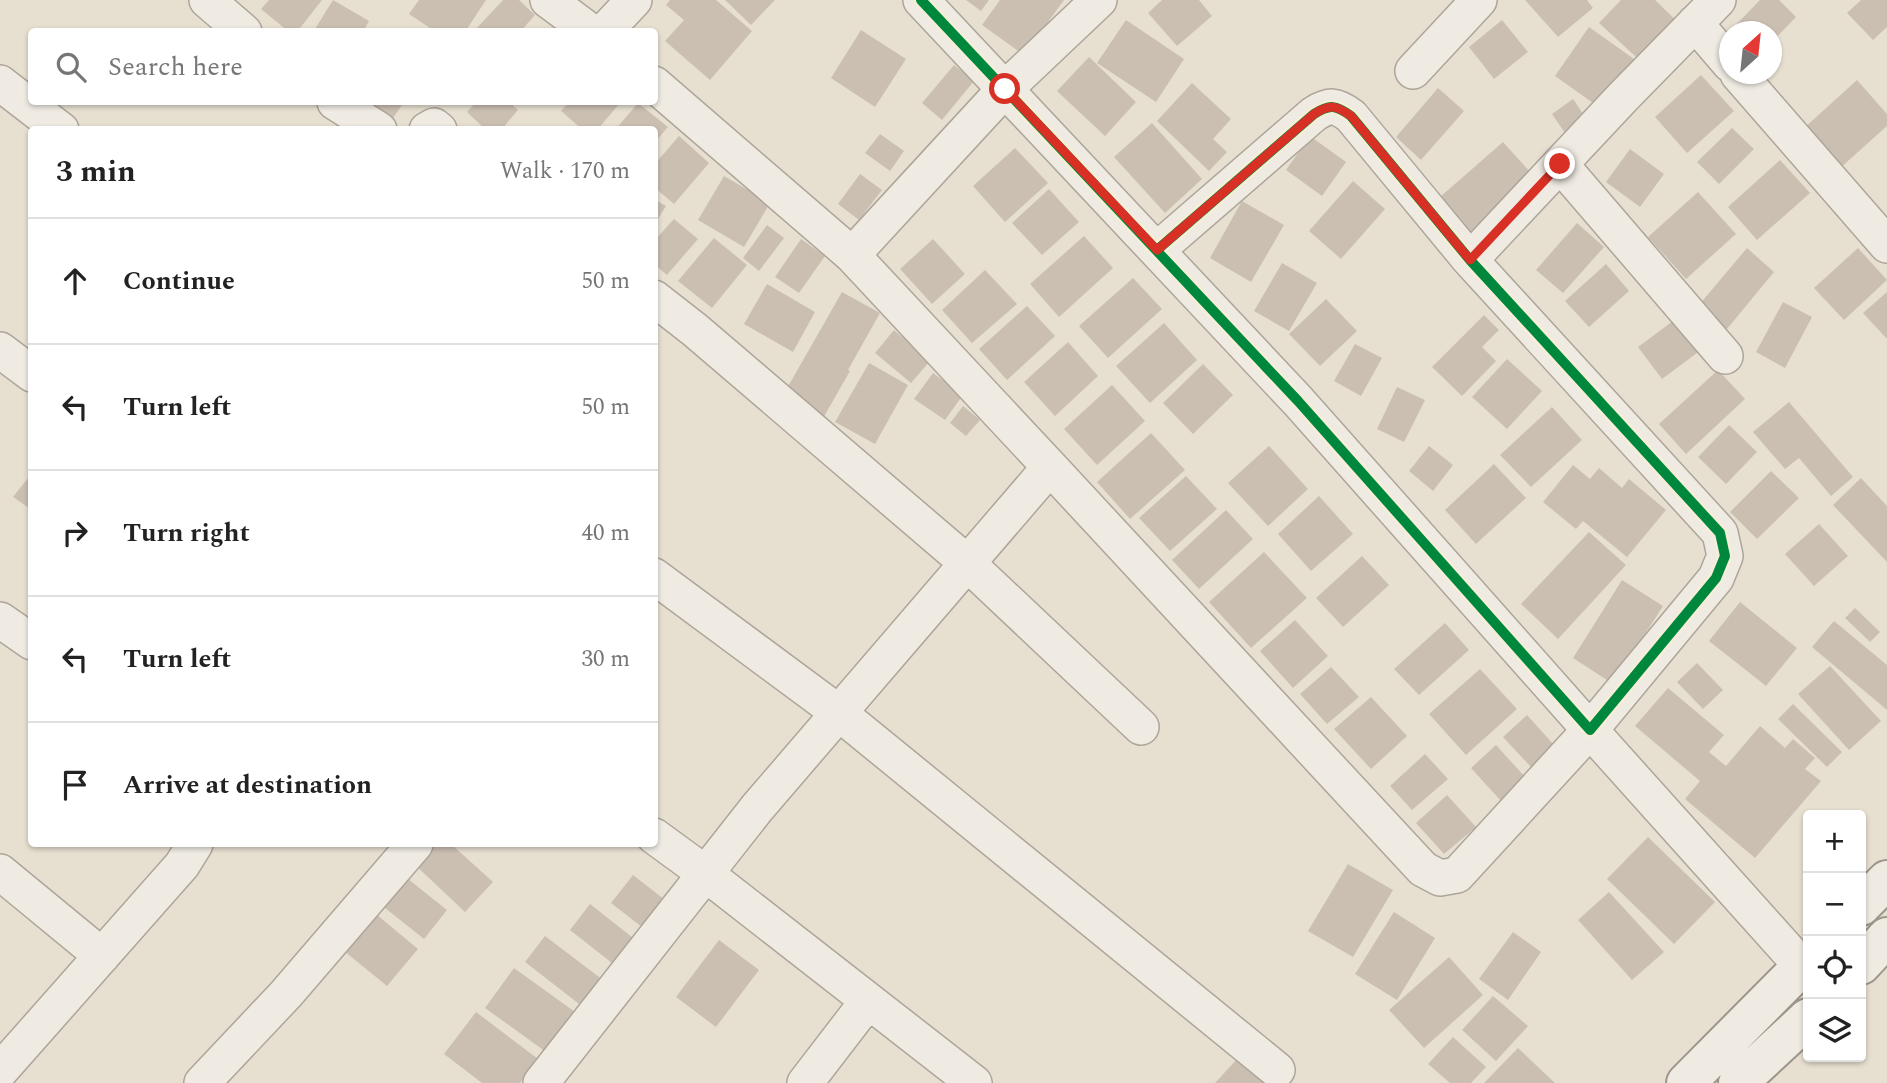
<!DOCTYPE html>
<meta charset="utf-8">
<style>
:root{--surface:#fff;--page:#f2f2f2;--text:#222;--muted:#767676;--line:#e0e0e0}
body{margin:0;font-family:Spectral,serif;background:var(--page);color:var(--text)}
.controls{position:absolute;right:21px;bottom:21px;display:grid;overflow:hidden;border-radius:7px;box-shadow:0 2px 5px #0004}
.controls button{width:63px;height:63px;display:grid;place-items:center;padding:0;border:0;border-bottom:2px solid var(--line);background:var(--surface);color:var(--text);font:35px sans-serif}
.compass{position:absolute;left:1719px;top:21px;width:63px;height:63px;border-radius:50%;background:var(--surface);box-shadow:0 2px 5px #0004;rotate:27deg}
.stop{position:absolute;width:21px;height:21px;margin:-16px;border:5px solid #d93025;border-radius:50%;background:#fff}
.stop.end{background:#d93025;border-color:#fff;box-shadow:0 2px 7px #0008}
.list{margin:0;padding:0;list-style:none}
h2{display:flex;justify-content:space-between;align-items:center;height:91px;margin:0;padding:0 28px;font-size:30px}
h2 small{font-size:23px;font-weight:400;color:var(--muted)}
.list li{display:grid;grid-template-columns:46px 1fr auto;gap:21px;align-items:center;box-sizing:border-box;height:126px;padding:0 28px;border-top:2px solid var(--line)}
.list b{display:block;font-size:26px;white-space:nowrap}
.list em{font-size:23px;font-style:normal;color:var(--muted)}
.icon{flex:none;width:38px;height:38px;fill:none;stroke:currentColor;stroke-width:2;stroke-linecap:round;stroke-linejoin:round}
.map{position:relative;flex:none;width:1887px;height:1083px;overflow:hidden}
.search{position:absolute;background:var(--surface);box-shadow:0 2px 5px #0004;left:28px;top:28px;width:630px;height:77px;display:flex;align-items:center;gap:18px;box-sizing:border-box;padding:0 24px;border-radius:7px;color:var(--muted);font-size:26px}
.panel{position:absolute;background:var(--surface);box-shadow:0 2px 5px #0004;left:28px;top:126px;width:630px;height:721px;border-radius:7px}
.map>svg:first-child{display:block}
</style>
<div class="map">
<svg width="1887" height="1083" viewBox="0 0 1887 1083">
<rect width="100%" height="100%" fill="#e7e0d1"/>
<path fill="#cbbfb2" d="M269,0H322L297,32H289L261,9Z
M333,0L369,21L363,32H313Z
M419,0H486L465,32H436L409,14Z
M503,0H519L535,15L520,32H473Z
M670,0H716L752,31L710,80L665,41L684,20L666,5Z
M725,0H775L751,25Z
M966,0H989L981,11Z
M1000,0H1064L1024,55L982,25Z
M1162,0H1199L1212,16L1177,46L1148,13Z
M1525,0H1587L1593,8L1558,37Z
M1621,0H1655L1682,26L1645,65L1599,23Z
M1760,0H1779L1796,17L1772,42V32H1729Z
M1861,0H1887V27L1873,40L1847,13Z
M1126,20L1184,59L1156,102L1097,63Z
M1502,20L1528,52L1494,79L1469,47Z
M1589,27L1641,64L1607,113L1555,76Z
M861,30L906,59L875,107L831,78Z
M1089,57L1136,102L1105,136L1057,91Z
M954,65L974,81L942,120L922,103Z
M1701,75L1734,111L1687,153L1655,117Z
M1857,80L1887,114V126L1839,169L1803,129Z
M1192,83L1231,119L1213,139L1227,152L1209,171L1157,121Z
M1438,88L1464,111L1421,160L1396,137Z
M1573,99L1588,121L1567,136L1552,114Z
M376,102H397L402,105L389,124L369,111Z
M476,102H509L518,110L501,130H486L467,112Z
M569,102H621L597,130H583L561,111Z
M638,103L668,127L654,143V130H615Z
M1152,123L1202,179L1165,213L1114,157Z
M1732,128L1754,149L1719,184L1697,162Z
M880,134L904,151L890,171L865,153Z
M679,136L709,163L674,204L654,187V165Z
M1310,136L1346,162L1322,196L1286,170Z
M1503,142L1541,184L1478,240L1440,197Z
M1015,148L1048,183L1005,222L973,186Z
M1630,149L1664,174L1640,207L1606,182Z
M1780,160L1810,193L1757,240L1728,207Z
M860,174L882,190L859,220L838,204Z
M724,176L770,203L744,247L698,220Z
M1353,181L1385,209L1341,259L1309,231Z
M1049,189L1079,222L1042,255L1012,223Z
M1698,192L1736,234L1686,279L1648,237Z
M654,199L666,206L654,225Z
M1242,201L1284,225L1251,282L1210,258Z
M674,219L698,239L667,275L654,264V241Z
M1577,223L1604,247L1563,293L1536,270Z
M767,225L784,238L759,271L743,258Z
M1084,236L1113,268L1059,317L1030,284Z
M714,238L747,265L712,308L678,281Z
M801,239L825,256L799,293L775,277Z
M933,239L965,274L932,304L900,269Z
M1747,248L1774,272L1727,329L1699,305Z
M1858,248L1887,280L1844,320L1814,288Z
M1282,263L1317,283L1289,331L1254,311Z
M1606,264L1629,291L1589,327L1565,301Z
M985,270L1017,304L972,343L942,310Z
M1133,278L1162,309L1108,358L1079,326Z
M767,284L815,312L793,352L744,324Z
M842,292L880,313L848,370L850,371L822,420L782,397Z
M1887,292V339L1863,313Z
M1326,299L1357,331L1320,366L1289,334Z
M1783,302L1812,317L1785,368L1756,352Z
M1027,306L1055,336L1007,380L979,349Z
M1484,315L1499,330L1482,347L1496,361L1462,396L1432,367Z
M1677,318L1701,350L1662,379L1638,347Z
M1164,323L1197,360L1150,403L1116,366Z
M894,330L930,361L911,383L875,353Z
M1068,342L1098,376L1055,416L1024,382Z
M1355,344L1382,358L1361,396L1334,381Z
M1507,359L1542,391L1507,429L1472,397Z
M869,363L908,385L875,444L835,422Z
M1203,364L1233,395L1193,434L1163,403Z
M1718,370L1745,399L1686,454L1659,424Z
M933,373L963,395L945,420L914,399Z
M1112,385L1145,421L1097,465L1064,429Z
M1397,387L1425,400L1404,442L1377,429Z
M1789,402L1853,477L1831,496L1799,458L1785,469L1753,432Z
M963,406L980,420L966,436L950,423Z
M1552,407L1582,440L1531,487L1500,455Z
M1729,425L1757,452L1726,484L1698,457Z
M1151,433L1185,470L1130,519L1097,482Z
M1269,446L1308,489L1268,526L1228,483Z
M1429,446L1453,465L1433,491L1409,471Z
M1494,464L1526,498L1476,544L1445,510Z
M1573,465L1590,479L1599,468L1622,488L1629,479L1666,510L1627,557L1583,521L1576,529L1543,502Z
M1771,471L1799,498L1757,539L1730,512Z
M32,473V510L13,497Z
M1186,476L1217,509L1170,551L1139,518Z
M1861,478L1887,506V562L1833,505Z
M1319,496L1353,534L1311,571L1278,534Z
M1226,510L1253,539L1199,589L1172,560Z
M1819,524L1848,556L1814,586L1785,554Z
M1589,532L1626,565L1558,639L1521,604Z
M1264,552L1307,598L1251,648L1209,602Z
M1362,556L1389,585L1343,627L1316,598Z
M1622,580L1663,606L1613,684L1573,658Z
M1740,602L1797,648L1766,686L1709,641Z
M1855,608L1880,632L1870,642L1845,618Z
M1295,620L1328,656L1293,688L1260,651Z
M1834,621L1887,665V710L1812,647Z
M1445,623L1469,650L1419,695L1394,669Z
M1697,663L1723,690L1703,709L1677,682Z
M1830,666L1881,721L1849,750L1798,694Z
M1331,667L1359,697L1327,724L1300,694Z
M1480,669L1517,709L1466,755L1429,714Z
M1668,688L1724,735L1709,752L1726,766L1760,726L1785,748L1793,739L1815,758L1805,769L1821,781L1755,858L1685,799L1700,781L1635,726Z
M1371,697L1407,736L1371,769L1334,729Z
M1793,704L1842,752L1827,767L1778,719Z
M1527,715L1555,746L1531,767L1503,737Z
M1496,745L1526,778L1501,801L1471,768Z
M1425,754L1448,779L1412,810L1390,786Z
M1447,795L1476,827L1444,854L1416,823Z
M1648,837L1715,902L1674,944L1607,879Z
M431,844H451L493,882L465,912L413,863Z
M1348,864L1393,890L1353,957L1308,931Z
M403,875L447,910L424,939L380,904Z
M633,875L669,903L647,931L611,903Z
M1609,892L1664,952L1632,980L1578,920Z
M590,904L637,941L617,967L570,930Z
M1394,912L1435,938L1397,1000L1355,974Z
M376,914L418,949L387,986L344,951Z
M1513,932L1541,952L1508,1000L1479,979Z
M545,936L603,980L583,1007L525,962Z
M719,940L759,970L716,1027L676,997Z
M1449,957L1483,995L1424,1048L1389,1010Z
M514,968L575,1012L546,1052L485,1008Z
M1493,996L1528,1026L1496,1061L1462,1030Z
M476,1012L538,1059L520,1083H482L444,1054Z
M1453,1037L1486,1067L1471,1083H1450L1428,1064Z
M1248,1047L1273,1083H1215Z
M1518,1048L1555,1083H1484Z"/>
<g fill="none" stroke-linecap="round" stroke-linejoin="round">
<defs>
<path id="street" d="M207,0L244,32
M548,0L591,32
M921,0L1298,401L1590,730L1716,578L1725,556L1720,533L1470,260L1351,116C1336,105 1330,104 1314,114L1157,250
M1695,23L1730,64
M604,32L634,0
M1413,71L1479,0
M1738,74L1887,245
M0,83L61,130
M654,84L852,255L1050,467
M335,102L379,130
M427,130L434,126L439,130
M1560,164L1725,356
M852,255L1005,89L1099,0
M1470,260L1623,97L1718,0
M654,298L695,330L966,562L1141,727
M0,350L32,374
M654,576L839,713L1277,1070
M0,620L32,642
M654,836L706,874L974,1083
M0,872L102,956
M0,1071L182,865L195,844
M202,1083L286,994L415,844
M541,1083L757,808L1050,467L1423,869L1440,878L1457,875L1590,730L1808,973
M805,1083L868,1001"/>
<path id="secondary" d="M1861,906L1887,880
M1861,965L1887,937
M1686,1083L1808,960
M1738,1083L1808,1018"/>
</defs>
<use href="#street" stroke="#ada599" stroke-width="38"/>
<use href="#secondary" stroke="#9c958a" stroke-width="42"/>
<use href="#street" stroke="#efebe3" stroke-width="35"/>
<use href="#secondary" stroke="#efebe3" stroke-width="38"/>
<defs>
<path id="cycleway" d="M921,0L1298,401L1590,730L1716,578L1725,556L1720,533L1470,260L1351,116C1336,105 1330,104 1314,114L1157,250"/>
</defs>
<use href="#cycleway" stroke="#f7eed8" stroke-width="15"/>
<use href="#cycleway" stroke="#00873e" stroke-width="10"/>
</g>
<g fill="none" stroke-linecap="round" stroke-linejoin="round">
<path stroke="#d93025" stroke-width="9" d="M1005,89L1157,250L1314,114C1330,104 1336,105 1351,116L1470,260L1560,164"/>
</g>
</svg>
<div class="controls">
<button>+</button>
<button>−</button>
<button><svg class="icon" aria-label="locate" viewBox="0 0 24 24"><circle cx="12" cy="12" r="6"/><path d="M12 2v4M12 18v4M2 12h4M18 12h4"/></svg></button>
<button><svg class="icon" aria-label="layers" viewBox="0 0 24 24"><path d="M12 4l9 5-9 5-9-5zM3 14l9 5 9-5"/></svg></button>
</div>
<svg class="compass" viewBox="-18 -18 36 36"><path d="M0-13l5 13h-10z" fill="#e53935"/><path d="M0 13l5-13h-10z" fill="#767676"/></svg>
<div class="stop" style="left:1005px;top:89px"></div>
<div class="stop end" style="left:1560px;top:164px"></div>
<div class="search"><svg class="icon" aria-label="search" viewBox="0 0 24 24"><circle cx="10" cy="10" r="6"/><path d="M15 15l6 6"/></svg>Search here</div>
<section class="panel">
<h2>3 min<small>Walk · 170 m</small></h2>
<ul class="list">
<li><svg class="icon" aria-label="ahead" viewBox="0 0 24 24"><path d="M12 20V5M6 11l6-6 6 6"/></svg><div><b>Continue</b></div><em>50 m</em></li>
<li><svg class="icon" aria-label="left" viewBox="0 0 24 24"><path d="M17 20v-9H6M10 6l-5 5 5 5"/></svg><div><b>Turn left</b></div><em>50 m</em></li>
<li><svg class="icon" aria-label="right" viewBox="0 0 24 24"><path d="M7 20v-9h11M14 6l5 5-5 5"/></svg><div><b>Turn right</b></div><em>40 m</em></li>
<li><svg class="icon" aria-label="left" viewBox="0 0 24 24"><path d="M17 20v-9H6M10 6l-5 5 5 5"/></svg><div><b>Turn left</b></div><em>30 m</em></li>
<li><svg class="icon" aria-label="arrive" viewBox="0 0 24 24"><path d="M6 21V4h12l-3 4 3 4H6"/></svg><div><b>Arrive at destination</b></div></li>
</ul>
</section>
</div>
